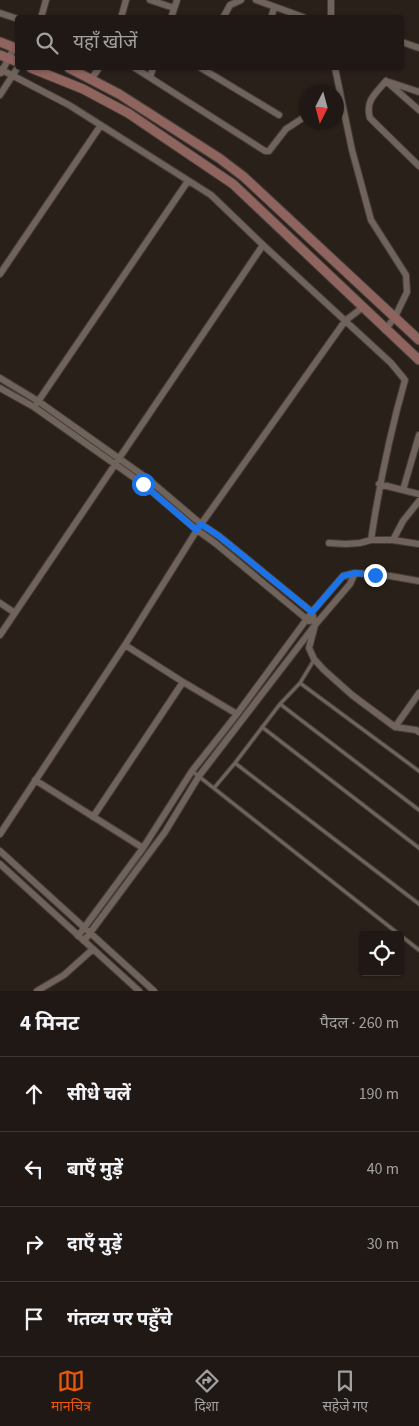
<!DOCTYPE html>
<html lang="hi">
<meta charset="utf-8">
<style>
:root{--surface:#201814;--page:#28211d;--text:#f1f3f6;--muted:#a2a0a0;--line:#3d3734;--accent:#ea580c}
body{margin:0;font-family:"Source Sans 3","Noto Sans Devanagari",sans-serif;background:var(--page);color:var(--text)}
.controls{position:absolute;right:15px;bottom:15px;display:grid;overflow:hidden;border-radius:5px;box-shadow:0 1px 4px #0004}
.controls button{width:45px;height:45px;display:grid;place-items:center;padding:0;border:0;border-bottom:1px solid var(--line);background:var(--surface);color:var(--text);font:25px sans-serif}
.compass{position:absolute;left:299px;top:85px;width:45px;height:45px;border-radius:50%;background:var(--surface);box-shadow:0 1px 4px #0004;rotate:186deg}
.stop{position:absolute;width:15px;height:15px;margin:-11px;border:4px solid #1a73e8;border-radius:50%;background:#fff}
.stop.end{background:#1a73e8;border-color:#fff;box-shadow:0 1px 5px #0008}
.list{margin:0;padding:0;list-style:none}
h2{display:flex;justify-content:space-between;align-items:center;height:65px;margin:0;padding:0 20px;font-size:21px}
h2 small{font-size:16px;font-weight:400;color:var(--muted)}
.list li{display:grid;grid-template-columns:32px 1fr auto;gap:15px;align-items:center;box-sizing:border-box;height:75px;padding:0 20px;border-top:1px solid var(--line)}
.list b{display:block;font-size:19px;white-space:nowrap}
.list em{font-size:16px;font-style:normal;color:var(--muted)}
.icon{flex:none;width:28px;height:28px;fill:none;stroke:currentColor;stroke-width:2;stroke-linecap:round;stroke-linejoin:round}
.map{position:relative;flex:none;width:419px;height:991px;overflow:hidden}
.search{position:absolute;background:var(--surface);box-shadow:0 1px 4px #0004;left:15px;right:15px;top:15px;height:55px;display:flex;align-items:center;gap:12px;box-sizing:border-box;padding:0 18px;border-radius:5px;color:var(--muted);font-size:19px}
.sheet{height:365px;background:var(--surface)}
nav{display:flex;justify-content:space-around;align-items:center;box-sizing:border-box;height:70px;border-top:1px solid var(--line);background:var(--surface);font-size:14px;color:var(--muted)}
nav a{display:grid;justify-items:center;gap:2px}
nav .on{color:var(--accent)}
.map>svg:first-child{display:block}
</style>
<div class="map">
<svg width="419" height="991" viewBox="0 0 419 991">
<rect width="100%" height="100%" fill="#2a201a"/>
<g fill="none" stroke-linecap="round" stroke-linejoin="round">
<defs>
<path id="service" d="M300,683L419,771
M280,704L419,810
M262,727L419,848
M235,763L419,904
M192,771L400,935
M214,788L235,763L280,704L300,683L314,660
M400,935L419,950"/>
<path id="minor" d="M150,0L174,8
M256,0L303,17
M331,0V18
M0,13L18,19
M41,18L46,0
M121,18L126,0
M171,18L177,0
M223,18L230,5L241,0
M271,18L274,8
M402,42L419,48
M135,68L265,151H269L286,129L306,116
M201,68L279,115
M335,68L352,150L371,220L406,275L407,292L395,317L385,330
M0,69L69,105L211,195L263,245L391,363L405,380C390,433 379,486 371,540
M1,73L14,48L18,47
M150,77L153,68
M92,78L99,68
M386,81C375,94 365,101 370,118L419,166
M386,81L419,110
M389,82L419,92
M0,95L18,67
M0,274L101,125
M0,378L38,401L148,479L201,524L219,536L312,612L315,625L309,648L314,659L324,670L352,695L395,727L416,730L419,732
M0,388L34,407L143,484L197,530L215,543L309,621
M37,403L188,181
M379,484L419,494
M403,490L419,435
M393,540L403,521L419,501
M329,543L346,544L360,543L371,540H393L419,544
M0,603L15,613
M0,635L263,245
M125,645L183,682L237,714
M395,727L419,693
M35,780L143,848
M93,817L183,682
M0,834L125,645L197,530L345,321L363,307
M0,851L154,991
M0,864L139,991
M78,936L143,848L192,771L237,714L312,612L343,576L355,573L390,576L419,581
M84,941L165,832L199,776L315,625L350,584L355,573
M37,991L64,975L93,949"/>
<path id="secondary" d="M0,42L18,49
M0,55L18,62
M31,68L83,89L128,113L233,184L419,360
M69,68L119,94L219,158L244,177L419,340"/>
</defs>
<use href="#service" stroke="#453d38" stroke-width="5"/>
<use href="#minor" stroke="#453d38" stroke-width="8"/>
<use href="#secondary" stroke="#453d38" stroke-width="11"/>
<use href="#service" stroke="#6f635c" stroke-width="3"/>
<use href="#minor" stroke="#6f635c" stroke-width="6"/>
<use href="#secondary" stroke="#8f635e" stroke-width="9"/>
</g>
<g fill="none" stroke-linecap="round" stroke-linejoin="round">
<path stroke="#1a73e8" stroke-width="6" d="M143,484L196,530L201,524L219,536L312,612L343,576L355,573L375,575"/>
</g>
</svg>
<div class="controls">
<button><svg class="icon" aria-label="locate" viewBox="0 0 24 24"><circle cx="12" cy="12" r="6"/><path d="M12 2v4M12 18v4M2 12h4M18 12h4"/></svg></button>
</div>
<svg class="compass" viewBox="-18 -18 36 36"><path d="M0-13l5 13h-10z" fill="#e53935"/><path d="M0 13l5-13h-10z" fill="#a2a0a0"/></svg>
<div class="stop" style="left:143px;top:484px"></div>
<div class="stop end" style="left:375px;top:575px"></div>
<div class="search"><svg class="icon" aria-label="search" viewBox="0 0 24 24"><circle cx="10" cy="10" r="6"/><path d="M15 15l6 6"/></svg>यहाँ खोजें</div>
</div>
<section class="sheet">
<h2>4 मिनट<small>पैदल · 260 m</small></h2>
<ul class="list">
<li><svg class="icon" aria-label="ahead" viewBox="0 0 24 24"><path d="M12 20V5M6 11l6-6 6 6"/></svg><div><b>सीधे चलें</b></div><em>190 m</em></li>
<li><svg class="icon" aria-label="left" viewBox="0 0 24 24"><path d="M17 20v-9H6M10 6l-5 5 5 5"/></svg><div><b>बाएँ मुड़ें</b></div><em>40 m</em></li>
<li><svg class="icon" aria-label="right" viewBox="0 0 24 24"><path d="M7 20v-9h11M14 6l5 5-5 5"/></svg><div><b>दाएँ मुड़ें</b></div><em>30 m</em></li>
<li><svg class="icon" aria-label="arrive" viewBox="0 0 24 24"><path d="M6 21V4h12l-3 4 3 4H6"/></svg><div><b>गंतव्य पर पहुँचे</b></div></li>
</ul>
</section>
<nav>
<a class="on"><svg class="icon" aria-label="map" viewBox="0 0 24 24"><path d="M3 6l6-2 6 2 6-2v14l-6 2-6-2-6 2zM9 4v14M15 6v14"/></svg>मानचित्र</a>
<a><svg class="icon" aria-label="directions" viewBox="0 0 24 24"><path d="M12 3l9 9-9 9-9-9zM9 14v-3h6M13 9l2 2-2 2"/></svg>दिशा</a>
<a><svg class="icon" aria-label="saved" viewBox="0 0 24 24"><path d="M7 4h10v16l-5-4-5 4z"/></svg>सहेजे गए</a>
</nav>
